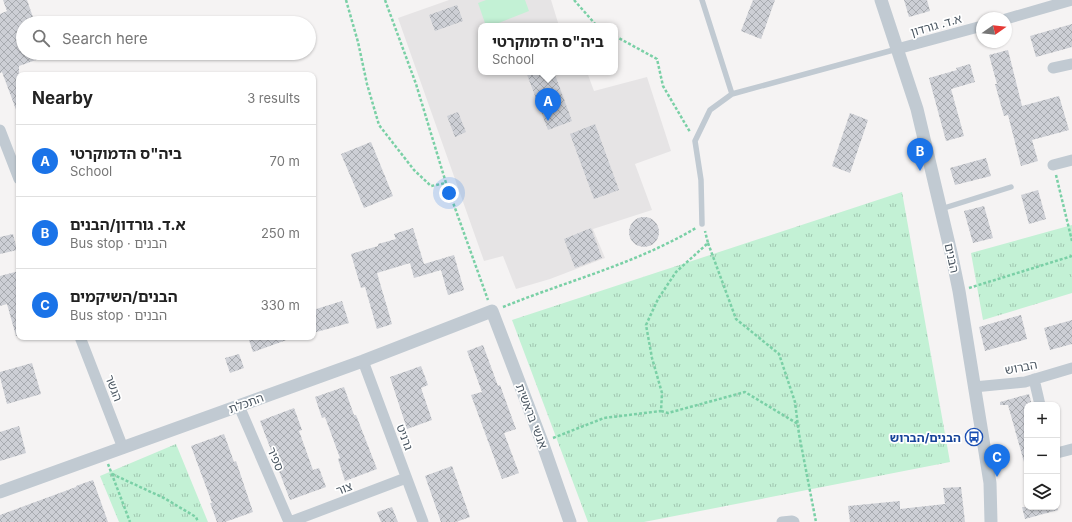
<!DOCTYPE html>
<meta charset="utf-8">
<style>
:root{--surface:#fff;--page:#f2f2f2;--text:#222;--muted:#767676;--line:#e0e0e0;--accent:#1a73e8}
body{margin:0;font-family:Inter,"Noto Sans Hebrew",sans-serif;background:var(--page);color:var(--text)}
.controls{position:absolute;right:12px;bottom:12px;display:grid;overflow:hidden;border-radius:8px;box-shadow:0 1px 3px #0004}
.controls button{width:36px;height:36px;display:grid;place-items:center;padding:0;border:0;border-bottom:1px solid var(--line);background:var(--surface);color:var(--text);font:20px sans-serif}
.compass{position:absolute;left:976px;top:12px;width:36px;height:36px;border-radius:50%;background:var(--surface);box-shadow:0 1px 3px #0004;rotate:76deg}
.you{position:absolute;left:449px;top:193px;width:14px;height:14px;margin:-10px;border:3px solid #fff;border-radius:50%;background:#1a73e8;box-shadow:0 0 0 6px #1a73e833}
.badge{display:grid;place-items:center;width:26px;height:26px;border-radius:50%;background:var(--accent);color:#fff;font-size:13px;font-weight:700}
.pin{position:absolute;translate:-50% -33px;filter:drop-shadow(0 1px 2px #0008)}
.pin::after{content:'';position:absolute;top:21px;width:14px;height:12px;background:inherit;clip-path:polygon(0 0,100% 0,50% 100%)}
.popup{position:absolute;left:478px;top:23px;width:140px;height:52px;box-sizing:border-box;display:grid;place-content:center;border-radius:8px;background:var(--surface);filter:drop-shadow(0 1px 3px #0005);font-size:13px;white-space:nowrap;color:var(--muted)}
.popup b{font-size:15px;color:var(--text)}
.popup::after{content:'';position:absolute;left:50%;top:100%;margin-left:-8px;border:8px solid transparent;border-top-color:var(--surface)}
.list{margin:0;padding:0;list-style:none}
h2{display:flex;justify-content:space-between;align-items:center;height:52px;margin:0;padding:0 16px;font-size:17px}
h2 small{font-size:13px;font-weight:400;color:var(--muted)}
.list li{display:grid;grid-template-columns:26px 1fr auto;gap:12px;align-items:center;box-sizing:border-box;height:72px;padding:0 16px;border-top:1px solid var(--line)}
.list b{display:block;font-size:15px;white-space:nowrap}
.list p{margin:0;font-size:13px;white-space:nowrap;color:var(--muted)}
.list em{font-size:13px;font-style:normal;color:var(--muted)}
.icon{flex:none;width:22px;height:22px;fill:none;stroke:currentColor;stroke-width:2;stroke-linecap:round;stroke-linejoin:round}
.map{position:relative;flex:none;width:1072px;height:522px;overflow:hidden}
.search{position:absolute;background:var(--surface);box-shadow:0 1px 3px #0004;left:16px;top:16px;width:300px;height:44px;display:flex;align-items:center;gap:10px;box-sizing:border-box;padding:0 14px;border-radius:22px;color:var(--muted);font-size:15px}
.panel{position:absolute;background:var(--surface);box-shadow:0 1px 3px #0004;left:16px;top:72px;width:300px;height:268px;border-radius:8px}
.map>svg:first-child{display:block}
</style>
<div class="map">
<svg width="1072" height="522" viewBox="0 0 1072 522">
<defs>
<pattern id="grass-tufts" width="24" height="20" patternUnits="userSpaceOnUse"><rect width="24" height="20" fill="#c3f1d5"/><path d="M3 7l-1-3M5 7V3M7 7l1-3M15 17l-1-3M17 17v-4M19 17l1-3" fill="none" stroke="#a0c6b0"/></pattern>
<pattern id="building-cross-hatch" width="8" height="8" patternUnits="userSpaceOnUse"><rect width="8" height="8" fill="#cdcfd5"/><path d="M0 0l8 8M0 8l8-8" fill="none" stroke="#a8abb0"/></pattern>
</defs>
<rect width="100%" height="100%" fill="#f5f3f3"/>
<path fill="#e6e4e5" d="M449,0H551L559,26H481V72H587L594,91L647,77L671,151L635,164L652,210L593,229L605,258L550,279L516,289L503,256L484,261L398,18Z"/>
<path fill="url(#grass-tufts)" d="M902,192L950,462L644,522H588L512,320Z
M1072,225V293L983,320L971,253Z
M176,444L208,522H119L100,476Z"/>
<path fill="#c3f1d5" d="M486,0H525L529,11L491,26H486L478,3Z"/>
<path fill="url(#building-cross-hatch)" d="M3,0H27L35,23H23V53H52L53,54L19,66V115H18L2,72L0,73V14L7,11Z
M753,0H775L761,39L741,31Z
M904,0H927L930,11L909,17Z
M457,5L463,21L435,31L429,15Z
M1072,24V47L1036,57L1030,36Z
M1008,50L1022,106L1059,96L1069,130L1032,140L1038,161L1021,166L1008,115L1004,116L995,84H997L989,55Z
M970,64L975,82L951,89L964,136L946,141L929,78L957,70L956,68Z
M526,72H554L572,121L548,130Z
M458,112L466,132L455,137L447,116Z
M850,113L868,120L850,173L832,166Z
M595,124L619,190L594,199L570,134Z
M371,142L393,196L364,208L341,154Z
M986,158L991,176L955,185L950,168Z
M1038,190L1046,219L1029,224L1021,195Z
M984,206L993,238L973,243L964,211Z
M629 232a15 15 0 1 1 30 0a15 15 0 1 1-30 0Z
M413,228L424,264L454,255L464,290L448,295L441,270L414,278L410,263L377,273L392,324L377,329L365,287L361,288L351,254L378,246V244L396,239L394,234Z
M591,228L602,258L575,268L564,239Z
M13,234L17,250L0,254V237Z
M19,271V336H16L7,304L0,306V276Z
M342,301L349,323L313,333V310Z
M1021,315L1027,339L985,351L979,327Z
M1072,320V344L1050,350L1044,328Z
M248,337H292V338L253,352Z
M483,345L498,386L500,385L516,429L504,433L519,473L502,479L471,395L482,392L467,351Z
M239,354L244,368L230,373L225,358Z
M32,363L41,394L7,404L0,377V372Z
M421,366L428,385L421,388L432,420L407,429L390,377Z
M344,387L354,415H356L377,469L345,481L338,459L340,458L325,417L322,418L315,397Z
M1029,394L1032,405H1027V462H1024L1008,405H1000V402Z
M294,408L302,430L299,431L313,470L319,468L326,487L290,500L260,421Z
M19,426L26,453L0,461V432Z
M224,434L234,462L236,461L253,512L225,522H217L210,503H212L191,446Z
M452,466L470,517L456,522H441L425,476Z
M93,480L108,522H0V515L76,487V486Z
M961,487L965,522H850L848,506L900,501V509L945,504L943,488Z
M392,507L398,522H381L377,512Z
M1022,507H1057L1058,510L1025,519Z"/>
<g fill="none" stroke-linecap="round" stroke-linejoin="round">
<path stroke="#7ad0a6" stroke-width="2.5" stroke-dasharray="3 2" stroke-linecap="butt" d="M346,0L358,42L367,84L379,125L414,170L431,186L446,183
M385,0L416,84L446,183L488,300
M574,0L597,26
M615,36L657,59L663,86L690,132
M1056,175L1072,241
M708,243L736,319L779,354L795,402L799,434L816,522
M969,288L1072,256
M503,307C567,281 635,264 696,228
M661,411L668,413L745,392L798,424
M553,438L604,418L661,411L662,393L652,358L646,325L658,299L676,272L708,243L705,231
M108,464L130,522
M112,474L164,498L196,517L198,522"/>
<path stroke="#c1cad2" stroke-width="5.5" d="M702,0L732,94
M941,209L1011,187
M702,224L701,180L695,141L710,110L732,94L897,49"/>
<path stroke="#c1cad2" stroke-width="11" d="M1006,19L1072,0
M897,49L982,26
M1053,68L1072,64
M0,130L19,179
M1053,165L1072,160
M80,337L123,448
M363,361L423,522
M1034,379L1040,405
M974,387L1025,382L1072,368
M239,406L289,522
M1057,453L1072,449
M290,522L406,478
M782,522L792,521L794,522"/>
<path stroke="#c1cad2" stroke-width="13" d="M881,0L917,109L952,257L959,291L990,483L991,522
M0,492L363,361L492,311L542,442L570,522"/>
</g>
<defs>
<symbol id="bus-ring" viewBox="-11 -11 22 22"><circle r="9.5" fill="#fff" stroke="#1a4fb4" stroke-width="1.5"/><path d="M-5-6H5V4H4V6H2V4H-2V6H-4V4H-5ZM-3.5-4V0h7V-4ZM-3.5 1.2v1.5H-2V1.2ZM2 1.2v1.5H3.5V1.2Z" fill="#1a4fb4"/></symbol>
</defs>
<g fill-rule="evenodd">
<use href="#bus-ring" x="964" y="427" width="20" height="20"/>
</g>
<g text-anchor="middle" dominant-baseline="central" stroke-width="3.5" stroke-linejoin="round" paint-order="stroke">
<g font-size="12" fill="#4a5661" stroke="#fff">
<text transform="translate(936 25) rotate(-16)">א.ד. גורדון</text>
<text transform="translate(952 258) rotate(78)">הבנים</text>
<text transform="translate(1021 367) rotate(-11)">הברוש</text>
<text transform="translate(114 388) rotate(69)">הגשר</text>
<text transform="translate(246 403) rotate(-20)">התכלת</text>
<text transform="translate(532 416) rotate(69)">אנשי בראשית</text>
<text transform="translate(405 437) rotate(70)">גרניט</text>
<text transform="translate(276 459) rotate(67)">ספיר</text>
<text transform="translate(344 488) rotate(-21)">צור</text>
</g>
<g font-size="12" font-weight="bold" fill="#164399" stroke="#fff" text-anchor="end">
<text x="961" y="437">הבנים/הברוש</text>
</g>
</g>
</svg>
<div class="controls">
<button>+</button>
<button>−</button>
<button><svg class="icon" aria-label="layers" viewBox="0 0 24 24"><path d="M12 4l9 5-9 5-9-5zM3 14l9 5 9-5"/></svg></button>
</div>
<svg class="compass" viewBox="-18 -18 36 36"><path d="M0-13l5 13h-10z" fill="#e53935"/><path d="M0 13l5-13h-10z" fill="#767676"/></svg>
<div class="you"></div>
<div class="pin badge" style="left:548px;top:121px">A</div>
<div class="popup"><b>ביה&quot;ס הדמוקרטי</b>School</div>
<div class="pin badge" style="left:920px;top:171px">B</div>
<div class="pin badge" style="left:997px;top:477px">C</div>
<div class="search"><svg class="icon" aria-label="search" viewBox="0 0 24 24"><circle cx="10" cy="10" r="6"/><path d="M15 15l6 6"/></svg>Search here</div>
<section class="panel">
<h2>Nearby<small>3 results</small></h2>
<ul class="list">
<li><span class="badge">A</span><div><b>ביה&quot;ס הדמוקרטי</b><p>School</p></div><em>70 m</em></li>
<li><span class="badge">B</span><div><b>א.ד. גורדון/הבנים</b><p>Bus stop · הבנים</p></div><em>250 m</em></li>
<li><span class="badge">C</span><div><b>הבנים/השיקמים</b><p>Bus stop · הבנים</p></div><em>330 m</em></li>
</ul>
</section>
</div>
